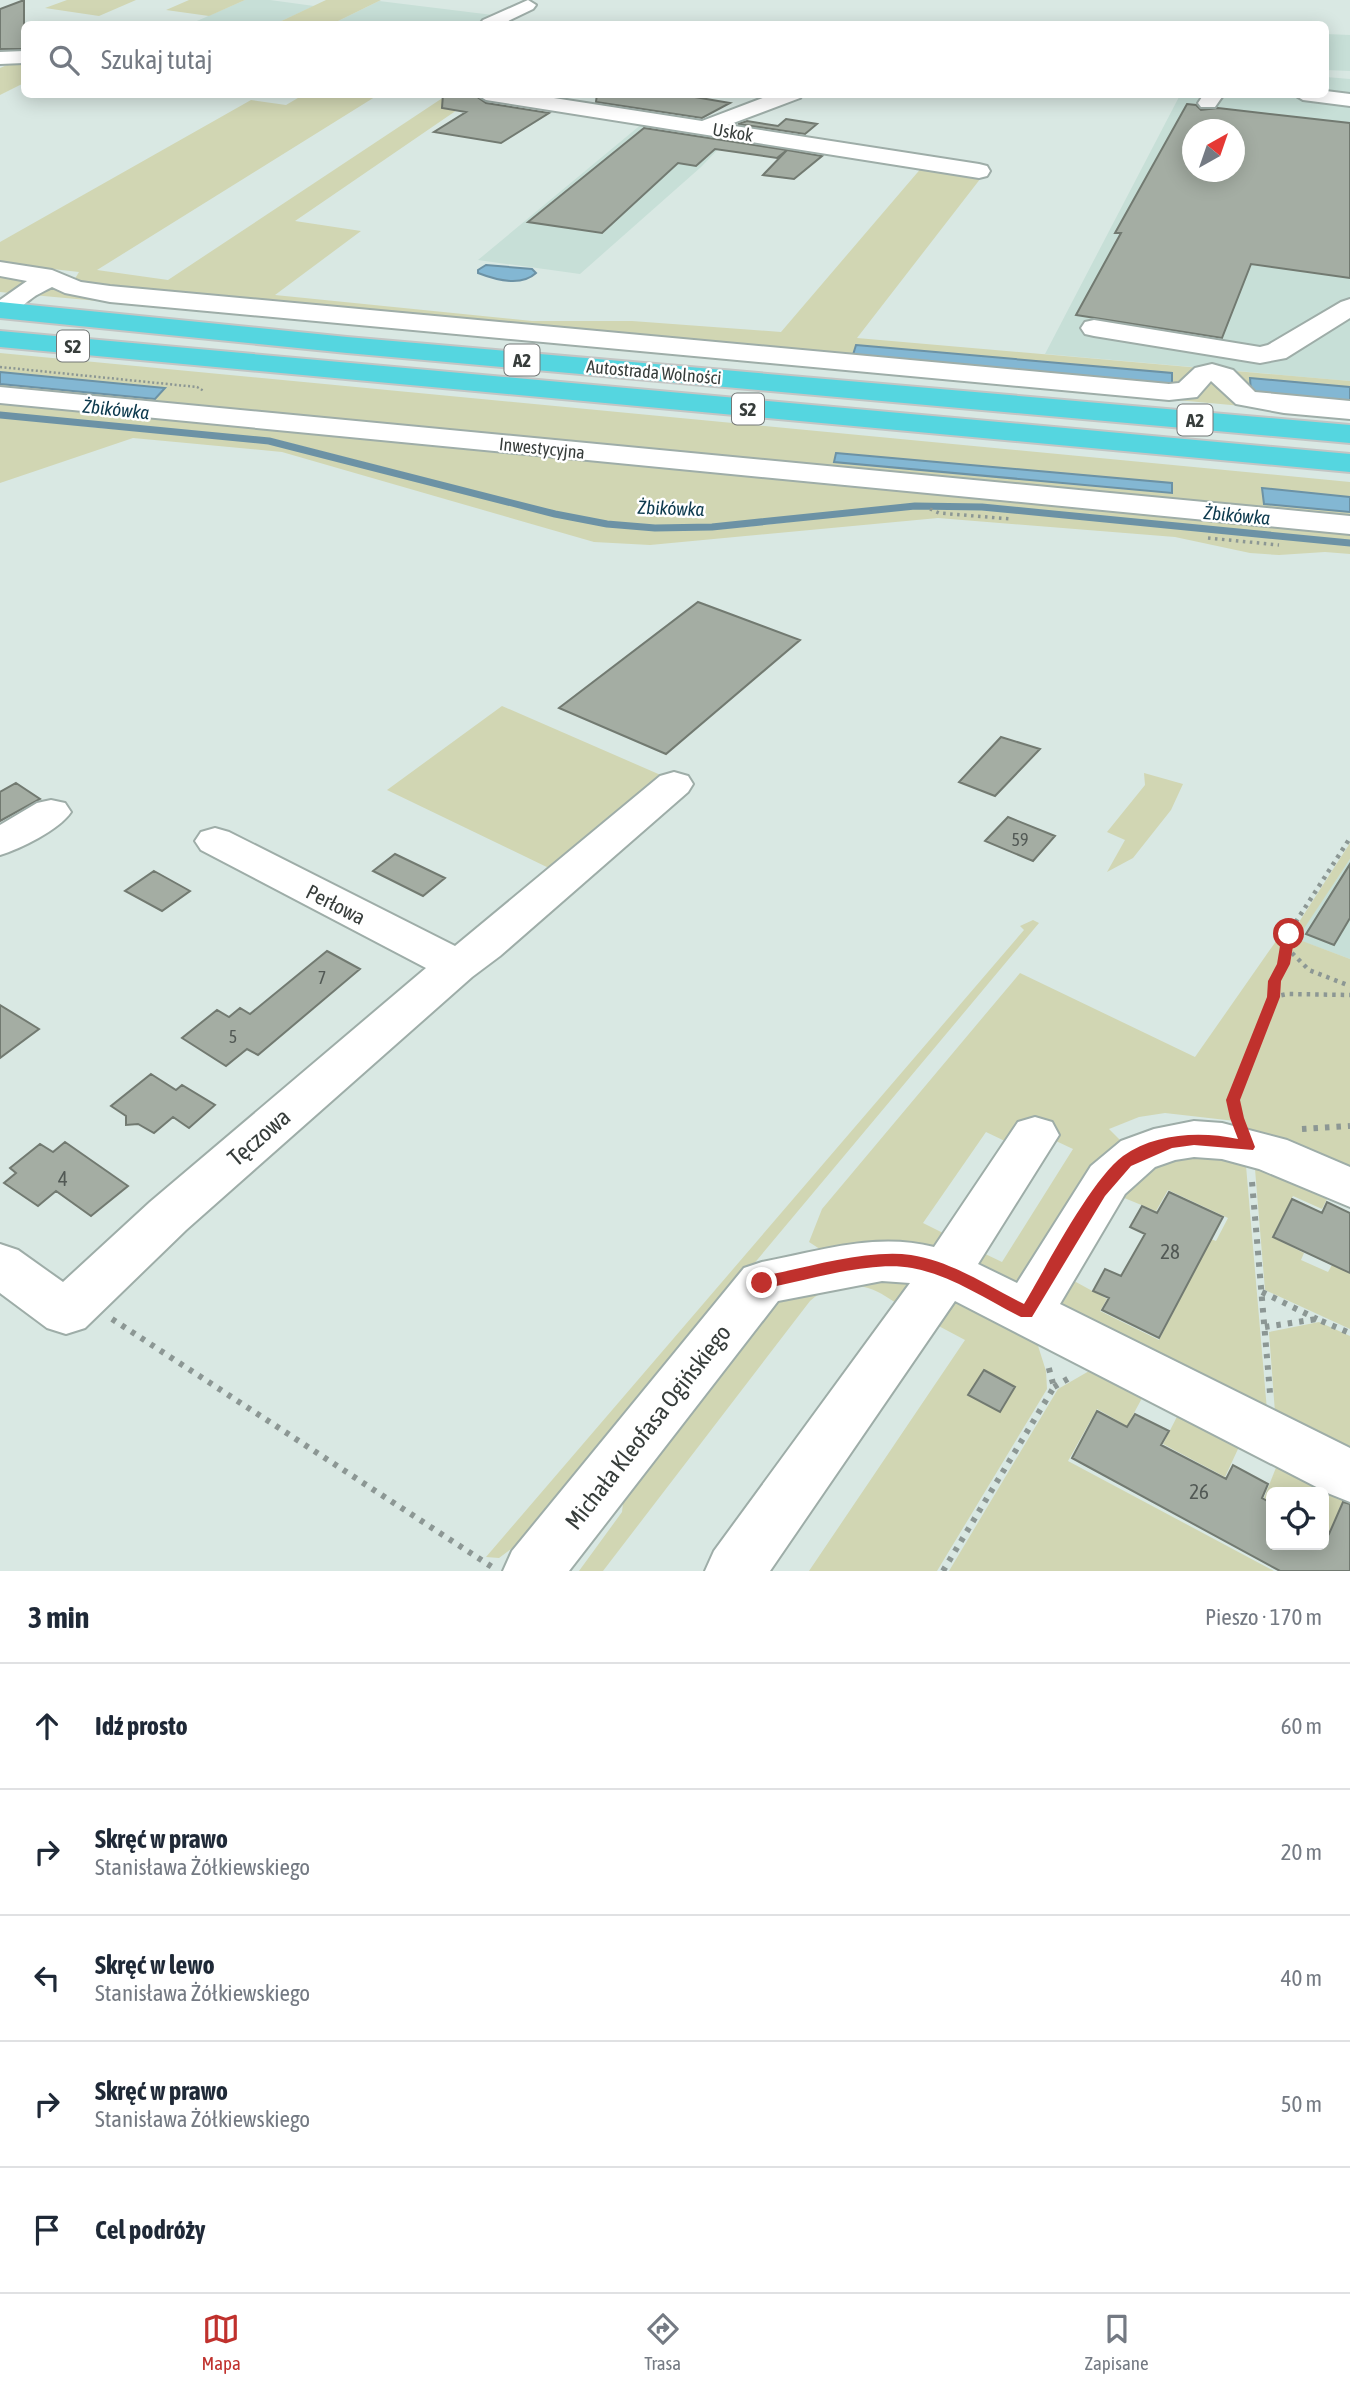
<!DOCTYPE html>
<html lang="pl">
<meta charset="utf-8">
<style>
:root{--surface:#fff;--page:#f2f2f3;--text:#1f2937;--muted:#747a83;--line:#e0e1e3;--accent:#c0312d}
body{margin:0;font-family:"Asap Condensed",sans-serif;background:var(--page);color:var(--text)}
.controls{position:absolute;right:21px;bottom:21px;display:grid;overflow:hidden;border-radius:10px;box-shadow:0 4px 18px #0003}
.controls button{width:63px;height:63px;display:grid;place-items:center;padding:0;border:0;border-bottom:2px solid var(--line);background:var(--surface);color:var(--text);font:35px sans-serif}
.compass{position:absolute;left:1182px;top:119px;width:63px;height:63px;border-radius:50%;background:var(--surface);box-shadow:0 4px 18px #0003;rotate:40deg}
.stop{position:absolute;width:21px;height:21px;margin:-16px;border:5px solid #c0312d;border-radius:50%;background:#fff}
.stop.end{background:#c0312d;border-color:#fff;box-shadow:0 2px 7px #0008}
.list{margin:0;padding:0;list-style:none}
h2{display:flex;justify-content:space-between;align-items:center;height:91px;margin:0;padding:0 28px;font-size:30px}
h2 small{font-size:23px;font-weight:400;color:var(--muted)}
.list li{display:grid;grid-template-columns:46px 1fr auto;gap:21px;align-items:center;box-sizing:border-box;height:126px;padding:0 28px;border-top:2px solid var(--line)}
.list b{display:block;font-size:26px;white-space:nowrap}
.list p{margin:0;font-size:23px;white-space:nowrap;color:var(--muted)}
.list em{font-size:23px;font-style:normal;color:var(--muted)}
.icon{flex:none;width:38px;height:38px;fill:none;stroke:currentColor;stroke-width:2;stroke-linecap:round;stroke-linejoin:round}
.map{position:relative;flex:none;width:1350px;height:1571px;overflow:hidden}
.search{position:absolute;background:var(--surface);box-shadow:0 4px 18px #0003;left:21px;right:21px;top:21px;height:77px;display:flex;align-items:center;gap:18px;box-sizing:border-box;padding:0 24px;border-radius:10px;color:var(--muted);font-size:26px}
.sheet{height:721px;background:var(--surface)}
nav{display:flex;justify-content:space-around;align-items:center;box-sizing:border-box;height:98px;border-top:2px solid var(--line);background:var(--surface);font-size:19px;color:var(--muted)}
nav a{display:grid;justify-items:center;gap:4px}
nav .on{color:var(--accent)}
.map>svg:first-child{display:block}
</style>
<div class="map">
<svg width="1350" height="1571" viewBox="0 0 1350 1571">
<rect width="100%" height="100%" fill="#d9e8e3"/>
<path fill="#c7dfd7" fill-rule="evenodd" d="M245,0H270L314,6L275,24H190Z
M379,1L501,16L484,24H332Z
M1326,34L1350,35V71L1326,70Z
M1326,77L1350,79V381L1045,354L1180,95L1326,94ZM1192,130H1234V172H1192Z
M643,123L731,136L701,167L580,274L478,260Z
M1350,859V959L1296,939Z"/>
<path fill="#d1d6b3" fill-rule="evenodd" d="M67,0H136L99,16L45,8Z
M189,0H245L209,16L166,10Z
M326,0H381L332,24H275Z
M24,61V83L0,95V68L14,62Z
M303,95H378L97,270L168,280L447,95L476,97L295,221L361,231L275,295L532,321H632L781,332L923,166L984,174L857,338L1350,381V387L1251,378L1350,416L0,292V273L23,275L28,284L99,296L261,305L73,282L79,272L0,263V242L251,100L286,105ZM857,345L1172,373L853,358Z
M0,353L1350,482V497L1263,489L1264,504L1350,512V519L0,388V384L155,399L164,388L0,372Z
M0,401L1350,531V542L943,503L720,525L679,527L609,522L569,515L274,439L55,418L53,421C124,436 202,428 274,443C401,468 524,521 655,529C759,535 862,505 966,506L1350,544V554L1325,552L1279,555L1250,553L1175,537L938,518L650,545L594,542L282,452L133,438L0,483Z
M502,706L663,776L553,870L387,790Z
M1144,773L1183,784L1171,810L1133,858L1107,872L1125,840L1107,832L1145,785Z
M1350,843V859L1297,939L1350,959V1177L1258,1140L1235,1121L1165,1113L1139,1117L1109,1129L1126,1146L1022,1285L977,1274V1250L1002,1262L1073,1149L1022,1125L1009,1143L986,1132L923,1223L947,1235L939,1245L931,1249L832,1257L809,1242L822,1209L1020,973L1195,1057L1281,934L1290,936Z
M1033,920L1039,923L522,1541L499,1558L486,1557L1024,930L1020,926Z
M1172,1153L1245,1154L1268,1422L1057,1316L1065,1276L1107,1299L1100,1311L1159,1340L1211,1239L1216,1241L1228,1218L1168,1190L1156,1211L1117,1195Z
M1254,1157L1331,1191L1322,1209L1293,1196L1272,1237L1304,1253L1301,1260L1328,1272L1332,1265L1350,1273V1329L1265,1290Z
M904,1275L910,1284L903,1307C892,1301 880,1291 868,1288C849,1283 824,1288 810,1301L603,1571H579L622,1512L623,1503L635,1476L783,1291Z
M958,1298L1033,1330L1046,1371L1047,1389L937,1571H809L965,1340L933,1323L944,1308Z
M1319,1322L1350,1336V1458L1276,1426L1269,1332Z
M1096,1367L1148,1387L1127,1426L1097,1409L1068,1461L1274,1571H949L1058,1389Z
M1183,1405L1244,1436L1225,1477L1163,1444Z
M1281,1455L1346,1493L1329,1533L1324,1530V1492H1271V1502L1264,1498Z"/>
<path fill="#83b7d3" stroke="#6c92a5" stroke-width="2" d="M486,265L532,269L536,273C521,287 496,280 478,273V270Z
M856,345L1172,373V387L852,358Z
M0,372L165,388L155,399L0,384Z
M1250,378L1350,387V402L1251,393Z
M836,453L1172,483V493L834,462Z
M1262,488L1350,497V512L1264,504Z"/>
<g fill="none" stroke-linecap="round" stroke-linejoin="round">
<path stroke="#6c92a5" stroke-width="7" d="M0,415L269,441L555,514L607,524L655,528L712,527L915,506L982,507L1350,543"/>
</g>
<path fill="#a4ada3" stroke="#727a71" stroke-width="2" fill-rule="evenodd" d="M24,0V49H0V9Z
M443,94H473L486,103L549,113L501,143L434,132L466,112L442,108Z
M597,94H677L730,103L702,118L596,102Z
M1187,104L1196,105L1201,110L1218,108L1350,123V278L1251,264L1222,338L1076,315L1121,233H1115ZM1193,130H1235V172H1193Z
M786,119L817,124L805,134L738,124L747,121L778,126Z
M644,128L787,150L777,158L715,149L696,166L678,163L602,233L528,222Z
M787,150L822,156L794,179L763,175Z
M698,602L800,640L666,754L559,708Z
M1001,737L1040,749L995,796L959,782Z
M16,783L40,799L0,821V792Z
M1008,817L1055,836L1033,861L985,841Z
M395,854L445,878L423,896L373,871Z
M1350,864V918L1334,945L1306,934Z
M154,871L190,891L162,911L125,891Z
M327,951L360,969L258,1055L247,1049L226,1066L182,1038L217,1010L229,1017L240,1008L250,1014Z
M0,1005L39,1029L0,1058Z
M151,1074L176,1090L182,1085L215,1105L189,1128L173,1117L154,1133L138,1124L126,1125V1116L111,1106Z
M65,1142L128,1186L91,1216L56,1191L38,1206L4,1183L16,1173L10,1168L40,1144L53,1152Z
M1169,1192L1223,1217L1159,1338L1102,1310L1109,1298L1093,1291L1105,1269L1121,1276L1145,1234L1130,1227L1142,1206L1157,1213Z
M1292,1199L1322,1213L1327,1202L1350,1213V1273L1273,1237Z
M984,1370L1015,1387L1000,1412L968,1395Z
M1097,1411L1127,1427L1135,1414L1169,1431L1161,1445L1226,1479L1233,1465L1268,1484L1262,1498L1271,1503V1545H1324V1530L1329,1534L1343,1502L1350,1504V1571H1280L1072,1458Z"/>
<g fill="none" stroke-linecap="round" stroke-linejoin="round">
<defs>
<path id="minor" d="M528,0L536,5L533,9L502,24H480L483,20Z
M24,51V63L0,64V52Z
M1326,91L1350,94V106L1303,100L1293,94H1326Z
M476,94H528L702,121L773,94H803L800,98L728,125L979,164L987,166L990,171L987,176L979,178L486,100Z
M1204,94H1224L1215,107H1201L1198,103Z
M0,262L52,270L81,282L110,286L1169,384L1179,383L1195,368L1212,364L1233,370L1255,392L1350,401V419L1284,413L1236,404L1211,381L1197,397L1169,400L110,302L65,293L52,287C45,291 37,294 31,299C19,307 15,318 0,317V300L27,281L0,276Z
M1350,299V318L1286,358L1260,363L1094,336L1085,334L1081,328L1085,322L1094,320L1260,347L1268,345L1341,302Z
M0,387L1350,516V534L0,403Z
M674,772L688,776L693,784L688,792L500,956L472,977L186,1230L85,1328L66,1334L47,1328L0,1293V1244L18,1250L63,1282L150,1202L426,968L201,850L195,841L201,832L215,828L229,832L455,946L660,776Z
M51,800L65,803L71,812C59,830 20,849 0,855V825L37,803Z
M1035,1117L1052,1122L1059,1135L978,1264L1017,1283L1091,1166L1121,1141L1154,1129L1194,1121L1222,1123L1287,1140L1350,1167V1207L1259,1169L1222,1159L1194,1157L1175,1160L1155,1167L1125,1194L1060,1304L1350,1448V1502L1330,1494L955,1301L770,1571H705L714,1551L910,1283L882,1281L778,1301L569,1571H503L512,1551L744,1268L762,1262C819,1251 876,1232 934,1247L1018,1122Z"/>
<path id="highway" d="M0,302L347,337L1350,425V443L347,353L0,318Z
M0,331L1350,454V472L0,347Z"/>
</defs>
<use href="#minor" stroke="#9eada8" stroke-width="4"/>
<use href="#highway" stroke="#c3c5c4" stroke-width="4"/>
<path stroke="#8c9794" stroke-width="2.5" stroke-dasharray="2 2.5" stroke-linecap="butt" d="M0,367L197,387L204,391"/>
<path stroke="#8c9794" stroke-width="3.5" stroke-dasharray="2.5 4.5" stroke-linecap="butt" d="M930,509L939,513L1011,519
M1208,538L1279,545"/>
<path stroke="#8c9794" stroke-width="4.5" stroke-dasharray="3.5 5" stroke-linecap="butt" d="M1286,947L1309,970L1350,986
M1273,997L1287,994L1350,995
M1237,1089L1273,997L1275,981L1284,964L1288,934L1350,838"/>
<path stroke="#8c9794" stroke-width="6" stroke-dasharray="4.5 7" stroke-linecap="butt" d="M1236,1113L1233,1100L1238,1088
M1302,1129L1350,1126
M1252,1182L1270,1393
M1262,1292L1317,1319
M112,1319L492,1567
M1265,1327L1317,1319L1350,1333
M1054,1387L1071,1377
M943,1571L1054,1387L1048,1365"/>
<use href="#minor" fill="#fff" fill-rule="evenodd"/>
<use href="#highway" fill="#55d6e0" fill-rule="evenodd"/>
</g>
<path fill="#c0312d" d="M1289,930L1295,934L1290,964L1281,981L1280,997L1240,1100L1244,1118L1255,1147L1253,1150L1194,1145L1172,1148L1131,1166L1105,1196L1032,1317H1021C987,1300 951,1275 912,1268C871,1260 805,1281 762,1289L757,1287L755,1283L762,1276C807,1268 866,1249 911,1255C951,1261 988,1286 1024,1304C1047,1266 1090,1181 1123,1156C1155,1133 1201,1131 1238,1139L1230,1118L1226,1100L1267,997L1268,981L1277,964L1282,934Z"/>
<g text-anchor="middle" dominant-baseline="central" stroke-width="5" stroke-linejoin="round" paint-order="stroke">
<g font-size="18" fill="#373d3b" stroke="#fff">
<text transform="translate(733 132) rotate(9)">Uskok</text>
<text transform="translate(654 372) rotate(5)">Autostrada Wolności</text>
<text transform="translate(542 448) rotate(6)">Inwestycyjna</text>
</g>
<g font-size="18" fill="#525955">
<text x="1020" y="839">59</text>
<text x="322" y="977">7</text>
<text x="233" y="1036">5</text>
</g>
<g fill="#fff" stroke="#737776" stroke-width="2">
<rect x="57" y="330.5" width="32" height="31" rx="5"/>
<rect x="504.5" y="344.5" width="35" height="31" rx="5"/>
<rect x="732" y="393.5" width="32" height="31" rx="5"/>
<rect x="1177.5" y="404.5" width="35" height="31" rx="5"/>
</g>
<g font-size="19" font-weight="bold" fill="#373d3b">
<text x="73" y="346">S2</text>
<text x="522" y="360">A2</text>
<text x="748" y="409">S2</text>
<text x="1195" y="420">A2</text>
</g>
<g font-size="19" font-style="italic" fill="#0c394d" stroke="#fff">
<text transform="translate(116 409) rotate(6)">Żbikówka</text>
<text transform="translate(671 508) rotate(2)">Żbikówka</text>
<text transform="translate(1237 515) rotate(5)">Żbikówka</text>
</g>
<g font-size="21" fill="#373d3b" stroke="#fff">
<text transform="translate(336 904) rotate(27)">Perłowa</text>
</g>
<g font-size="21" fill="#525955">
<text x="63" y="1178">4</text>
<text x="1170" y="1251">28</text>
<text x="1199" y="1491">26</text>
</g>
<g font-size="24" fill="#373d3b" stroke="#fff">
<text transform="translate(259 1137) rotate(-41)">Tęczowa</text>
<text transform="translate(648 1427) rotate(-52)">Michała Kleofasa Ogińskiego</text>
</g>
</g>
</svg>
<div class="controls">
<button><svg class="icon" aria-label="locate" viewBox="0 0 24 24"><circle cx="12" cy="12" r="6"/><path d="M12 2v4M12 18v4M2 12h4M18 12h4"/></svg></button>
</div>
<svg class="compass" viewBox="-18 -18 36 36"><path d="M0-13l5 13h-10z" fill="#e53935"/><path d="M0 13l5-13h-10z" fill="#747a83"/></svg>
<div class="stop" style="left:1289px;top:934px"></div>
<div class="stop end" style="left:762px;top:1283px"></div>
<div class="search"><svg class="icon" aria-label="search" viewBox="0 0 24 24"><circle cx="10" cy="10" r="6"/><path d="M15 15l6 6"/></svg>Szukaj tutaj</div>
</div>
<section class="sheet">
<h2>3 min<small>Pieszo · 170 m</small></h2>
<ul class="list">
<li><svg class="icon" aria-label="ahead" viewBox="0 0 24 24"><path d="M12 20V5M6 11l6-6 6 6"/></svg><div><b>Idź prosto</b></div><em>60 m</em></li>
<li><svg class="icon" aria-label="right" viewBox="0 0 24 24"><path d="M7 20v-9h11M14 6l5 5-5 5"/></svg><div><b>Skręć w prawo</b><p>Stanisława Żółkiewskiego</p></div><em>20 m</em></li>
<li><svg class="icon" aria-label="left" viewBox="0 0 24 24"><path d="M17 20v-9H6M10 6l-5 5 5 5"/></svg><div><b>Skręć w lewo</b><p>Stanisława Żółkiewskiego</p></div><em>40 m</em></li>
<li><svg class="icon" aria-label="right" viewBox="0 0 24 24"><path d="M7 20v-9h11M14 6l5 5-5 5"/></svg><div><b>Skręć w prawo</b><p>Stanisława Żółkiewskiego</p></div><em>50 m</em></li>
<li><svg class="icon" aria-label="arrive" viewBox="0 0 24 24"><path d="M6 21V4h12l-3 4 3 4H6"/></svg><div><b>Cel podróży</b></div></li>
</ul>
</section>
<nav>
<a class="on"><svg class="icon" aria-label="map" viewBox="0 0 24 24"><path d="M3 6l6-2 6 2 6-2v14l-6 2-6-2-6 2zM9 4v14M15 6v14"/></svg>Mapa</a>
<a><svg class="icon" aria-label="directions" viewBox="0 0 24 24"><path d="M12 3l9 9-9 9-9-9zM9 14v-3h6M13 9l2 2-2 2"/></svg>Trasa</a>
<a><svg class="icon" aria-label="saved" viewBox="0 0 24 24"><path d="M7 4h10v16l-5-4-5 4z"/></svg>Zapisane</a>
</nav>
